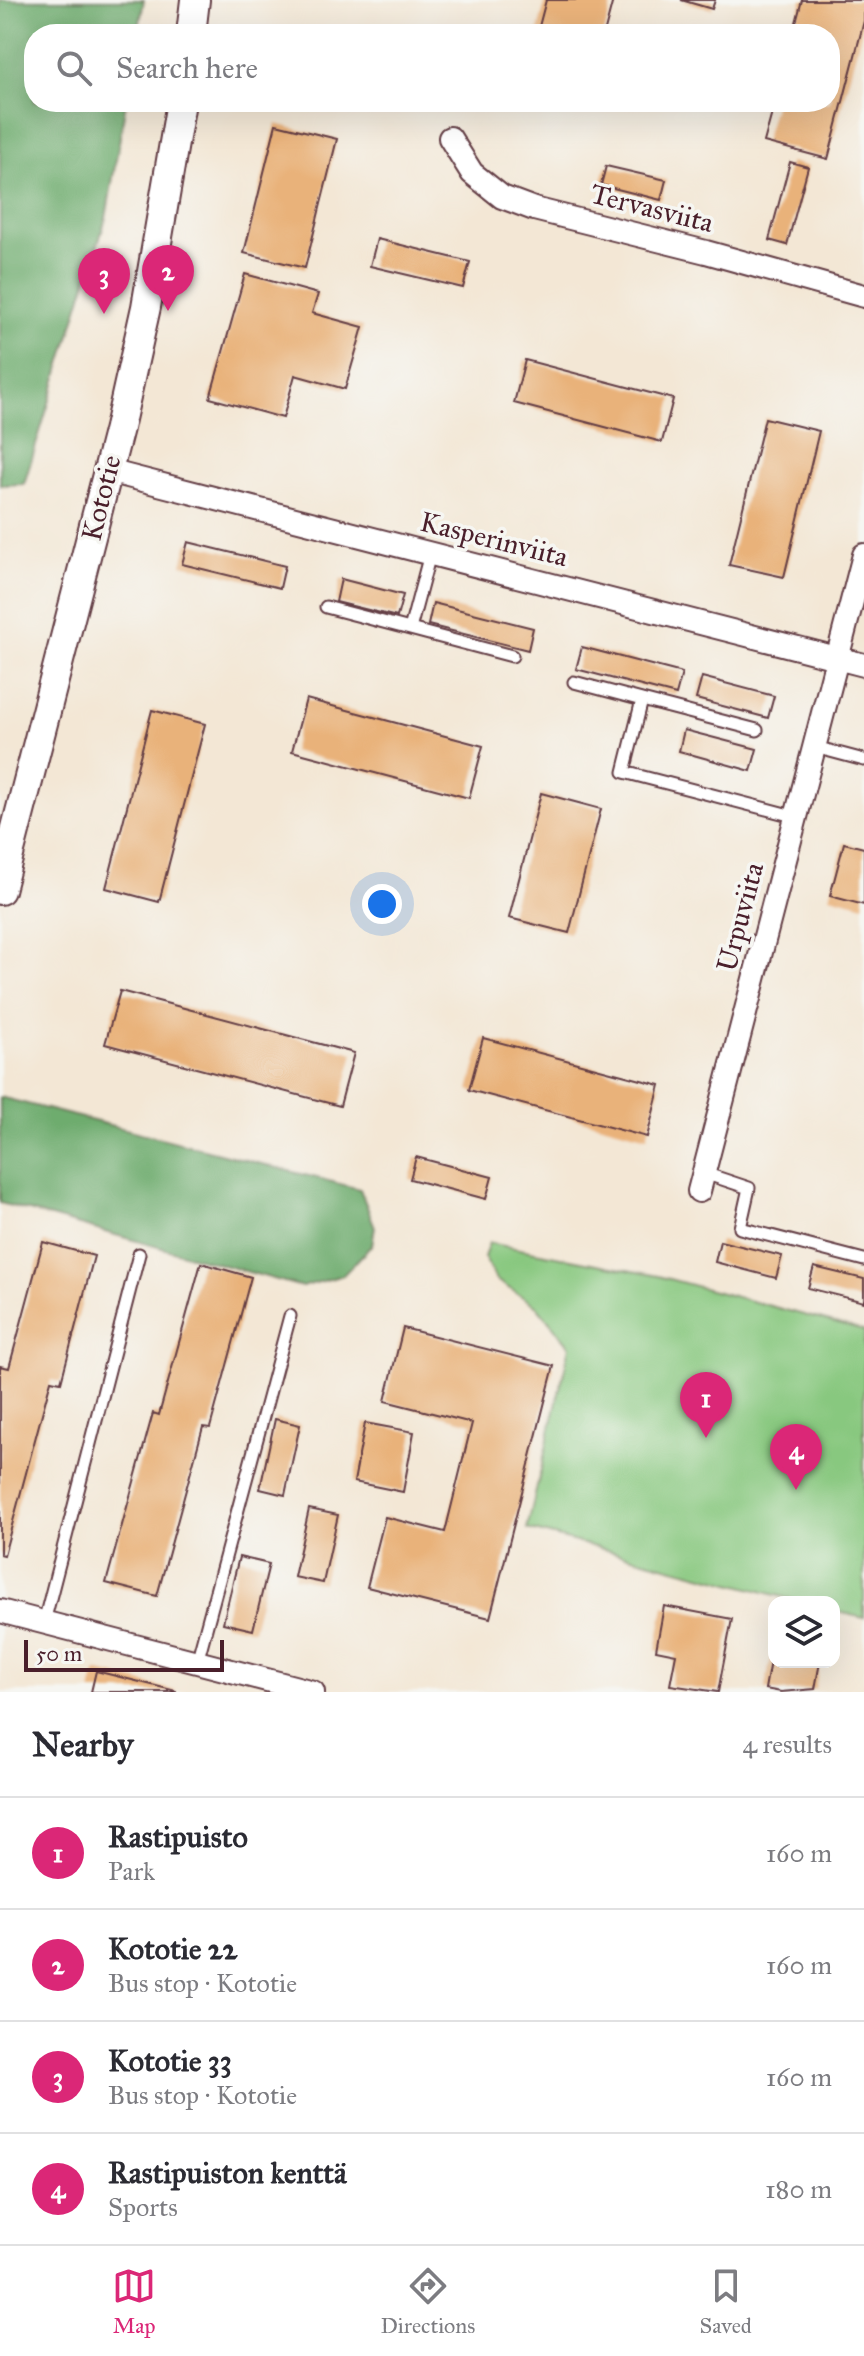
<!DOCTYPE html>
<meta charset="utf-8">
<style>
:root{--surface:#fff;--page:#f7f7f7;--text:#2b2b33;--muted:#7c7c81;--line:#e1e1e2;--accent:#db2777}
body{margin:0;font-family:"IM FELL Great Primer",serif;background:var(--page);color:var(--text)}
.controls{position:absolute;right:24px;bottom:24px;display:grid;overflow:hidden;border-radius:16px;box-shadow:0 8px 32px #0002}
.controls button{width:72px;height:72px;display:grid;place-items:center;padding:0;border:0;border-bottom:2px solid var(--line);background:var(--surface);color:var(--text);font:40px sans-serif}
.scale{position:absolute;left:24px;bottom:20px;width:200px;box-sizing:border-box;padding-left:8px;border:4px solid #4a1f2b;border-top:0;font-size:22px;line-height:28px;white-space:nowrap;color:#4a1f2b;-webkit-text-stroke:6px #f6f6f2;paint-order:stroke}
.you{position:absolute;left:382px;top:904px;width:28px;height:28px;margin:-20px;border:6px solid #fff;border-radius:50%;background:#1a73e8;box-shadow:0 0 0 12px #1a73e833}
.badge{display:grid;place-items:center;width:52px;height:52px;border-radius:50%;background:var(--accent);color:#fff;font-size:26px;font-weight:700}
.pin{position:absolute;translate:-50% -66px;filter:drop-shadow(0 2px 4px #0008)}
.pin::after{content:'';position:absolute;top:42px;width:28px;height:24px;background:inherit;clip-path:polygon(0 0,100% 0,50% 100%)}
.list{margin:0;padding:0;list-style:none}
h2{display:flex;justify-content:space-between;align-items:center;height:104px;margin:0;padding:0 32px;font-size:34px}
h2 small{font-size:26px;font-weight:400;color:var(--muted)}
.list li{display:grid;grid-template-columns:52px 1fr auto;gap:24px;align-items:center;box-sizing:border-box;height:112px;padding:0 32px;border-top:2px solid var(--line)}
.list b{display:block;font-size:30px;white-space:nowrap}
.list p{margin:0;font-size:26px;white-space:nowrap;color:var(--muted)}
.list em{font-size:26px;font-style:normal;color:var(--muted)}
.icon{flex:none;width:44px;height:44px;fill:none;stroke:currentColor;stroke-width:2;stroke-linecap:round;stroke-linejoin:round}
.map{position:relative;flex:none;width:864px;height:1692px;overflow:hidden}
.search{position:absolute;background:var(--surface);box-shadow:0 8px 32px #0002;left:24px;right:24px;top:24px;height:88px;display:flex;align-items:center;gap:20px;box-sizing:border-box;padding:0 28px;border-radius:32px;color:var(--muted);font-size:30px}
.sheet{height:552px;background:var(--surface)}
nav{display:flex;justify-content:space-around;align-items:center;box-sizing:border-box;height:112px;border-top:2px solid var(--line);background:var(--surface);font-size:22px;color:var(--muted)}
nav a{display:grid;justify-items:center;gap:4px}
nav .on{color:var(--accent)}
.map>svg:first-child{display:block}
</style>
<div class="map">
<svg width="864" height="1692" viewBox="0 0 864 1692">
<rect width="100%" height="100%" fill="#f6f6f2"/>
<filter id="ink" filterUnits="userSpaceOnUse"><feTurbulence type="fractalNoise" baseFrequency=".0125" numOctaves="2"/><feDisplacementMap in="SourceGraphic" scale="16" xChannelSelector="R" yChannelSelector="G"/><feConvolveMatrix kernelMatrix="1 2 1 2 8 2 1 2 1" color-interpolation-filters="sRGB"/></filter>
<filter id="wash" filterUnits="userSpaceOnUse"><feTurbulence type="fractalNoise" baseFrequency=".006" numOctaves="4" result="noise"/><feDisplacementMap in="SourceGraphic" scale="32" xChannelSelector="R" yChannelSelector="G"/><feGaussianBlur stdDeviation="1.8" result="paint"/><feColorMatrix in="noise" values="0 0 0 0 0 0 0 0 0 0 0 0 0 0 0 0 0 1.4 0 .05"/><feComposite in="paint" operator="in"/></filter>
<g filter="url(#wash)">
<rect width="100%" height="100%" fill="#f3e7d5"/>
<path fill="#88c87f" stroke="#697455" stroke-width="2" d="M489,1243L658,1276L864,1331V1618L834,1611V1602H802L527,1529L570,1346L537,1306L496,1280L484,1257Z"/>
<path fill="#6eac6e" stroke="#5c664c" stroke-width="2" d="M0,0H144L138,34H34V102H126L106,218L24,484L0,485Z
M0,1097L360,1189L375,1227L372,1245L343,1275L302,1287L0,1203Z"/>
<g id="blocks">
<path fill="#e9b27a" d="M546,0H613L604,34H537Z
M681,0H715L712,9Z
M802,0H864V21L828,159L764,142L775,102H830V34H793Z
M276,124L337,139L305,268L244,253Z
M790,162L808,167L787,245L769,240Z
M606,166L666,180L661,200L601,185Z
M377,239L470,262L463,288L370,266Z
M245,274L318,294L312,313L363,327L345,389L295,375L283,418L210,398Z
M525,360L673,399L662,442L514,403Z
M765,418L819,431L784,577L729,565Z
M188,542L285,566L280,588L182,564Z
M341,579L403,595L397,617L336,602Z
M433,603L533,628L528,650L428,625Z
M582,647L682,673L676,695L576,669Z
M702,677L774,696L768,718L696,699Z
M306,699L483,746L469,798L292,751Z
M152,710L205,724L159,902L106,888Z
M684,730L757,749L751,771L679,751Z
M541,793L601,809L569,933L509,918Z
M844,843L864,848V905L830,896Z
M120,991L354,1053L340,1106L105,1044Z
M483,1038L660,1085L647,1137L469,1090Z
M416,1157L492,1177L486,1199L410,1179Z
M720,1241L782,1256L776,1278L715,1262Z
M43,1242L94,1256L61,1382L51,1380L4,1555L0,1554V1366L9,1368Z
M201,1263L251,1277L210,1428L203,1427L157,1596L106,1583L153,1413L159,1415Z
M814,1267L864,1279V1302L808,1288Z
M403,1328L554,1366L490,1618L367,1587L385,1517L445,1532L472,1423L385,1401Z
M275,1419L300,1425L285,1495L260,1489Z
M365,1423L414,1432L403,1492L354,1482Z
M309,1509L338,1515L323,1583L294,1577Z
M239,1557L269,1564L253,1630L223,1623Z
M664,1606L732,1619L718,1692L670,1685L676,1654L656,1650Z
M772,1650L774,1662H820L815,1689L781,1692L765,1689Z
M96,1671L176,1691V1692H91Z"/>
</g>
</g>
<g filter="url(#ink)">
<use href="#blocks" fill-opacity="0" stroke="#633d44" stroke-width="2"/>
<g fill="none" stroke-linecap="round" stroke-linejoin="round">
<defs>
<path id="service" d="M326,607L410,629L430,554
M410,629L512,656
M574,682L642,700
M757,730L642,700L624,772L797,817
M815,747L864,760
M704,1173L749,1188L740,1228L864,1260
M44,1622L139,1254
M197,1662L290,1316"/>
<path id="minor" d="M450,138L472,173L502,197L534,209L706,252L864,296
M108,471L864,665
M699,1191L864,555
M0,1611L313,1692"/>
<path id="tertiary" d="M191,34L195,0
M0,890L119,428L146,307L181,102"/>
</defs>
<use href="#service" stroke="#633d44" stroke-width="15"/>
<use href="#minor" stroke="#633d44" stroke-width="26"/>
<use href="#tertiary" stroke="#633d44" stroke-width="32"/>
<use href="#service" stroke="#fff" stroke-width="11"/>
<use href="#minor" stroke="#fff" stroke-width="22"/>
<use href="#tertiary" stroke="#fff" stroke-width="28"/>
</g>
</g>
<g text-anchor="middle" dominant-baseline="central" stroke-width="7" stroke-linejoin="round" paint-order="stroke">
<g font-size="28" fill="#4a1f2b" stroke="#f6f6f2">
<text transform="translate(652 208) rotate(14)">Tervasviita</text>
<text transform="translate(101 498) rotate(-76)">Kototie</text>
<text transform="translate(494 539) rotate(14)">Kasperinviita</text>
<text transform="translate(740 917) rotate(-75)">Urpuviita</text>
</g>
</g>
</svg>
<div class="controls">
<button><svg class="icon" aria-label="layers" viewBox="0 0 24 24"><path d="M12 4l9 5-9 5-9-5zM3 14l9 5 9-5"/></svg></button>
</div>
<div class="scale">50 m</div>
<div class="you"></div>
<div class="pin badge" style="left:706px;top:1438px">1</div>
<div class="pin badge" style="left:168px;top:311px">2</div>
<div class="pin badge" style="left:104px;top:314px">3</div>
<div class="pin badge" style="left:796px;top:1490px">4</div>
<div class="search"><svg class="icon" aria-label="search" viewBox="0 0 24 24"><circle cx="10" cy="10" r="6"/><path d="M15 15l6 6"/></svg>Search here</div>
</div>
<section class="sheet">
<h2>Nearby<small>4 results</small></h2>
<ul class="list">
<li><span class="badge">1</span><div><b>Rastipuisto</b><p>Park</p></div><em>160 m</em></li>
<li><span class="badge">2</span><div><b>Kototie 22</b><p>Bus stop · Kototie</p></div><em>160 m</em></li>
<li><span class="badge">3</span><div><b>Kototie 33</b><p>Bus stop · Kototie</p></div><em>160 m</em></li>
<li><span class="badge">4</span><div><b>Rastipuiston kenttä</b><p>Sports</p></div><em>180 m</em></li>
</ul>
</section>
<nav>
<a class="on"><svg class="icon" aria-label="map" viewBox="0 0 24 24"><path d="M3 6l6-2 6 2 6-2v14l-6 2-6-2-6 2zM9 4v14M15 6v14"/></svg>Map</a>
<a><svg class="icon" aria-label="directions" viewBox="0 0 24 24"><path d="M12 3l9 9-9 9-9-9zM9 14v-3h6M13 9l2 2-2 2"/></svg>Directions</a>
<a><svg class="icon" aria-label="saved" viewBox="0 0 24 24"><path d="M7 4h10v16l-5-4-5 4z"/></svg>Saved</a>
</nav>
